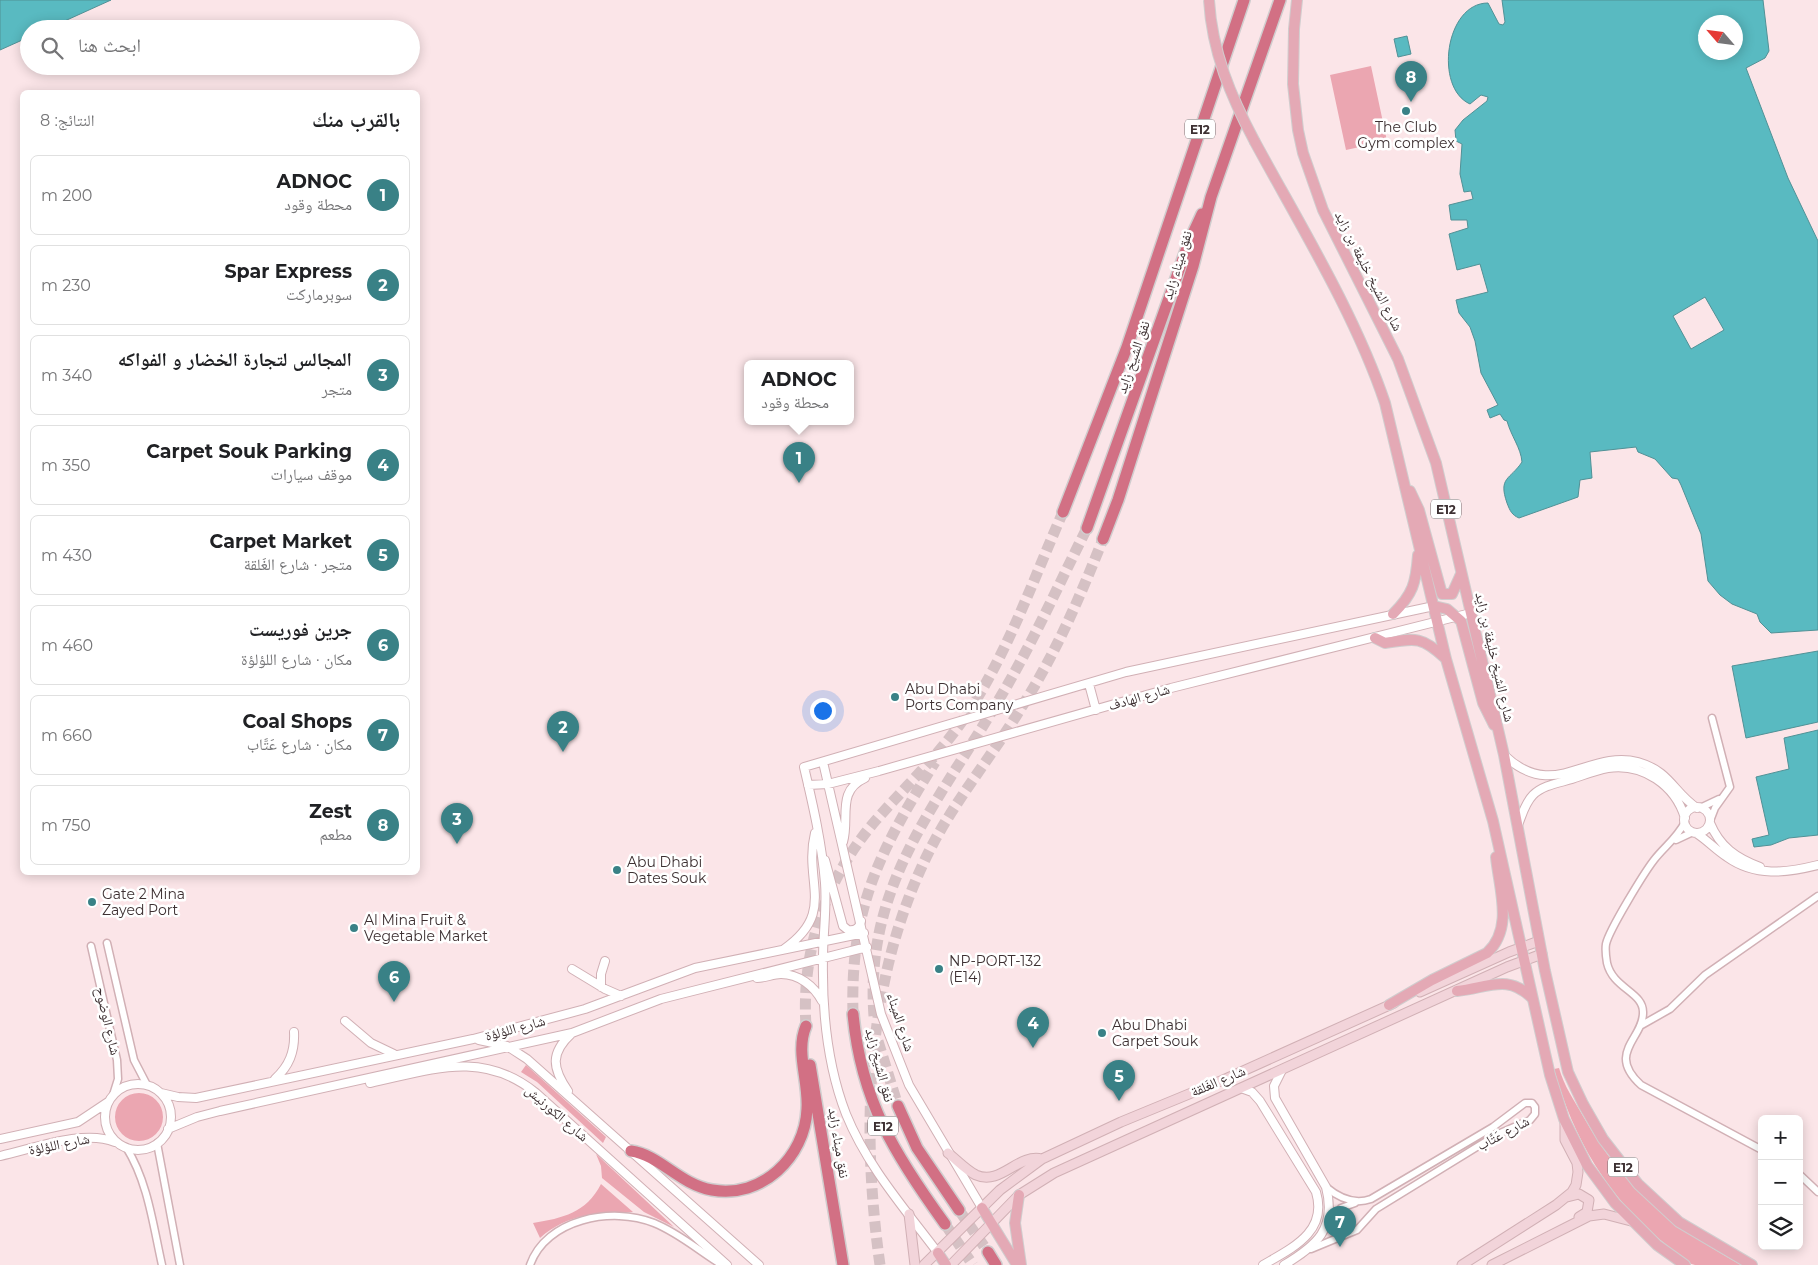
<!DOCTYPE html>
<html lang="ar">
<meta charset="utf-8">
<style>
:root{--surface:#fff;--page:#f2f2f2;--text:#202124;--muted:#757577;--line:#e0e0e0;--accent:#398186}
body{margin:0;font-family:Montserrat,"Noto Naskh Arabic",sans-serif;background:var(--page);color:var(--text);direction:rtl}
.controls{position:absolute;right:15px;bottom:15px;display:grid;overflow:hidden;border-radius:8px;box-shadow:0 2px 12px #0003}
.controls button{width:45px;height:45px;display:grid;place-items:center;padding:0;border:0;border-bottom:1px solid var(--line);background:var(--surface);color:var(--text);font:25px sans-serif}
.compass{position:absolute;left:1698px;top:15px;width:45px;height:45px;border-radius:50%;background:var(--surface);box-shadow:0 2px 12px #0003;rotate:298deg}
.you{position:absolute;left:822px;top:710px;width:18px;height:18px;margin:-12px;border:4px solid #fff;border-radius:50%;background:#1a73e8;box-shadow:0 0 0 8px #1a73e833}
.badge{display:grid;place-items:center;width:32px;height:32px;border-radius:50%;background:var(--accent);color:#fff;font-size:16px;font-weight:700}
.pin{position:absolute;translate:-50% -41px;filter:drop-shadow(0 1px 2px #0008)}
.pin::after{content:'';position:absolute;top:26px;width:18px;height:15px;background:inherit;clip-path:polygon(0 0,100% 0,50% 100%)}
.popup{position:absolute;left:744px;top:360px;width:110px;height:65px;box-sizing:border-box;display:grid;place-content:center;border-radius:8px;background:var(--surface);filter:drop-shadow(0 1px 4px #0005);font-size:16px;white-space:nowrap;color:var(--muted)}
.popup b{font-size:19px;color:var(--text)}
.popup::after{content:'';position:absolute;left:50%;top:100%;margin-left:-10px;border:10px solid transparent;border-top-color:var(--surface)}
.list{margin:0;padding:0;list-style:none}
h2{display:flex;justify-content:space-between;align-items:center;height:65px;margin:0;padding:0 20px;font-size:21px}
h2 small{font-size:16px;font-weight:400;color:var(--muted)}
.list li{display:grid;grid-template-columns:32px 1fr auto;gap:15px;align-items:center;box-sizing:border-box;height:80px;margin:0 10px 10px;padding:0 10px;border:1px solid var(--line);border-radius:8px}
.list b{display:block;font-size:19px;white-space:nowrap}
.list p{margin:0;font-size:16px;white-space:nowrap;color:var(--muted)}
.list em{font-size:16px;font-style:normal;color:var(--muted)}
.icon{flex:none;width:28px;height:28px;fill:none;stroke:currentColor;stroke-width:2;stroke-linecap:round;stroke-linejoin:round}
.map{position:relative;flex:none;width:1818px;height:1265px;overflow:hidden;direction:ltr}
.search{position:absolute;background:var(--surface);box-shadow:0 2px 12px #0003;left:20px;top:20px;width:400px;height:55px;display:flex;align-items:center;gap:12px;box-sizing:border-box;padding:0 18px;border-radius:28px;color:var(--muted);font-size:19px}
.panel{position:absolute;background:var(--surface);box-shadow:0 2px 12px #0003;left:20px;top:90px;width:400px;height:785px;border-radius:8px;direction:rtl}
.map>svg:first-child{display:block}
</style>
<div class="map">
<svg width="1818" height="1265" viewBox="0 0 1818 1265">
<rect width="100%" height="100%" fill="#fbe5e8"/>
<path fill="#eba6b1" d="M1371,66L1387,141L1346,150L1330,75Z
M526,1065L606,1137L603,1143L537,1082L521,1072Z
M1559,1068C1564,1086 1574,1100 1583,1116C1624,1189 1669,1224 1741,1265C1727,1265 1709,1265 1695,1265C1684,1263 1673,1250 1664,1243C1608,1198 1573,1138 1554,1069Z
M115 1117a24 24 0 1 1 48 0a24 24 0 1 1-48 0Z
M596,1154L674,1227L644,1212L602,1178L601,1166Z
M601,1184L633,1212C599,1213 568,1213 540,1238L533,1223C563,1218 586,1213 601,1184Z"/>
<path fill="#59bac1" stroke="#519196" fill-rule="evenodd" d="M0,0H111L47,29H29V37L0,50Z
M1502,0H1763L1769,51L1765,58L1746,68L1788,178L1818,241V630L1771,633L1760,622L1757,614L1732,604L1720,595L1708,581L1701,534L1681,485L1678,479L1672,478L1655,459L1638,452L1636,447L1590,452L1592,478L1580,480L1578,497L1519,518C1512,515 1510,511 1507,503C1498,477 1510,480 1522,462C1521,448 1511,436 1507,421L1504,420L1500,414L1490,418L1487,410L1498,405L1481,373L1475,341L1470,327L1459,313L1456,300L1488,292L1480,264L1457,270L1449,234L1468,228L1467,220H1451L1449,205L1473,199L1471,191L1464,192L1460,174L1462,144L1456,141L1455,130L1463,120L1487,101L1488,97L1481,95L1470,104C1434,88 1445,3 1488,3L1499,24L1503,25L1505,22ZM1706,22H1736V52H1706ZM1705,297L1724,330L1691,349L1673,316Z
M1407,36L1411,54L1398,57L1394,39Z
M1818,651V722L1746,738L1732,666Z
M1818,730V835L1789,838L1771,845L1754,847L1752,839L1769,835L1756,777L1789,769L1784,738Z"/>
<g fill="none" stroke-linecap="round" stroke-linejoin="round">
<path stroke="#d5c1c4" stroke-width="11" stroke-dasharray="11 5.5" stroke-linecap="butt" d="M853,1014C850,906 880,851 935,762
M874,1016C864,883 939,803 1001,696C1033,642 1059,584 1087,528
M806,1026C801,950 826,878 876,820C906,786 940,754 965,717C1007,655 1033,580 1063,512
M878,1041L898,1106
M959,1210L988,1252
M945,1224L973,1265
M880,1265C860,1123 866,969 935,840C960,794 994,753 1021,708C1055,655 1080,597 1103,539"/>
<defs>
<path id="minor" d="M1700,808L1719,799
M1710,821L1715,808L1730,787L1712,718
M1685,822C1677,838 1664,847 1654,860C1644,873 1609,930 1606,944C1605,950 1606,957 1607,963C1613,989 1644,992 1643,1013C1643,1039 1606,1053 1641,1085L1762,1150
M1676,840L1693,832
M107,943L134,1060L147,1085
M91,946L117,1060L118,1079L113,1095
M1640,1026L1670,1009L1705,975L1818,896
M157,1143L180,1265
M126,1147C148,1182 153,1225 162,1265
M1799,1174L1818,1192
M1353,1230L1342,1227L1338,1218L1341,1208L1355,1203
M1311,1249L1357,1230L1376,1209L1498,1134L1530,1120L1535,1114V1107L1532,1103H1525L1493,1127L1371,1199C1354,1205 1339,1198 1326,1187
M530,1265C546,1219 612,1206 654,1223C679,1233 699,1251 722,1265"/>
<path id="tertiary" d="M1089,684L1096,710
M1504,755C1554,803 1588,749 1638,762C1670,771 1674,793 1697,808
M823,762L881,1014L909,1085L982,1208
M808,785L828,784L879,771L1171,688L1471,613
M1684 820a13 13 0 1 1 26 0a13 13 0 1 1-26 0Z
M1710,823C1720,847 1736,858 1760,867
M1518,825C1522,815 1525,803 1533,795C1543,785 1559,783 1572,779C1584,775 1596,770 1608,768C1643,763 1675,785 1685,818
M1696,833C1707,840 1716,850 1727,857C1755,877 1786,873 1818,865
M843,842C850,818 836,791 865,778
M825,860L843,926L848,930C855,931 860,928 861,921
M784,949C837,912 803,882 815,833
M572,969L605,989L621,996
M757,978C765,978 773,974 781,974C799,974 814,986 822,1001
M601,987V974L605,961
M345,1021L371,1043L394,1054
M479,1040L507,1046L527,1059L759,1265
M1282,1070L1274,1086L1275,1098L1326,1187C1337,1229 1316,1246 1284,1265
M275,1079C289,1066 295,1052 294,1032
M370,1083C431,1070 482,1049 536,1093L727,1265
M105 1117a33 33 0 1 1 66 0a33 33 0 1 1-66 0Z
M1241,1088L1252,1092L1260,1101L1316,1192C1328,1232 1292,1248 1263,1265
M568,1091C552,1068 550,1053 572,1033
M161,1093L178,1097L196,1098L473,1039L585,1009L695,968L864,933
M168,1129L197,1117L220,1111L572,1033L661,999L867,947
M0,1139L78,1122L108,1102
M0,1156C33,1149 83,1129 115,1142
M938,1253C905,1209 867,1166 846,1114C827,1065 822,1011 823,958C823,933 827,908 825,883C822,844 813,805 804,767L1126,672L1434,606"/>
<path id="secondary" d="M1420,992L1509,952L1539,941
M948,1153C957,1160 966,1170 976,1175C1001,1186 1018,1153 1042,1159
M1567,1197L1579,1194L1589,1200L1587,1212L1579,1217
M909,1214L915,1265
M924,1265L1000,1190L1042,1159L1121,1122L1223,1080L1394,1003
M951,1265L1019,1195L1054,1173L1507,967L1542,954
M1462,1265L1556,1205L1572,1192L1576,1185L1578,1172L1577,1163L1565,1140V1122
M1492,1265L1589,1216L1604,1214L1631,1221"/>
<path id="primary" d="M1297,0L1294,29L1293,84L1298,130L1303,153L1323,210L1398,359L1436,463L1504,755L1545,971L1568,1072L1583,1104L1603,1139L1638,1184L1679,1222L1752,1265
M1255,142C1300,225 1355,314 1385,403L1446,659L1493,821L1550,1075L1564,1119L1587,1165L1615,1203L1657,1245L1685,1265
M1410,491L1419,510L1442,594H1452L1461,574
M1434,606L1447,609L1461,621L1483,703L1494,725
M1393,614C1413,594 1416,583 1418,555
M1375,638L1385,643C1415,638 1422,636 1445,658
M1457,991C1488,988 1508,973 1533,999
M1389,1005L1432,980L1487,953C1514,928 1499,889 1496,857
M1019,1195L1015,1223L1021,1265
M982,1208L1017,1265
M938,1253L946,1265"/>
<path id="motorway" d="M1063,512L1127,347L1244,0
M1087,528L1189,242L1202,214
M1103,539L1118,500L1193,266L1211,197L1280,0
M853,1014C861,1101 895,1155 945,1224
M810,1065L843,1265
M898,1106L917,1148L959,1210
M631,1151C660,1155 679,1184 712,1190C762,1199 805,1157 807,1109C809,1081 795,1052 806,1026
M988,1252L996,1265"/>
</defs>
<use href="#minor" stroke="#d1b0b5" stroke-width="9"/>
<use href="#tertiary" stroke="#d1b0b5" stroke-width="10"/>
<use href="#secondary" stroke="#d1b0b5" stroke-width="11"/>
<use href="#primary" stroke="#d0cdce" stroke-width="12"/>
<use href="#motorway" stroke="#d0cdce" stroke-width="14"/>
<use href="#minor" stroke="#fff" stroke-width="6"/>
<use href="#tertiary" stroke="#fff" stroke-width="8"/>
<use href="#secondary" stroke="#f2d4da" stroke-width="9"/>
<use href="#primary" stroke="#e4a9b5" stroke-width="10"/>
<use href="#motorway" stroke="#d27084" stroke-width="11"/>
<defs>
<path id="primary-bridge" d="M1209,0C1212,52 1231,97 1255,142"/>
</defs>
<use href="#primary-bridge" stroke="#d0cdce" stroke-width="12" stroke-linecap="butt"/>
<use href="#primary-bridge" stroke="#e4a9b5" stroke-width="10"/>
</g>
<g fill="#398186" stroke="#fff" stroke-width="2">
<circle cx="1406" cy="111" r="5"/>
<circle cx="895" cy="697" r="5"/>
<circle cx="617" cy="870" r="5"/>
<circle cx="92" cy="902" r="5"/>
<circle cx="354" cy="928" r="5"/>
<circle cx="939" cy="969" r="5"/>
<circle cx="1102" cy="1033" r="5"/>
</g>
<g text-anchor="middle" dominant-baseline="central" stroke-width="5" stroke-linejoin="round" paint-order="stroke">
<g fill="#fff" stroke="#776e70" stroke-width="1">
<rect x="1185" y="119.5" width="30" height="19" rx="4"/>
<rect x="1431" y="499.5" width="30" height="19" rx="4"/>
<rect x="868" y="1116.5" width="30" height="19" rx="4"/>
<rect x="1608" y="1157.5" width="30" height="19" rx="4"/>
</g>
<g font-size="12" font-weight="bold" fill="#3d3032">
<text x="1200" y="129">E12</text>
<text x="1446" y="509">E12</text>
<text x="883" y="1126">E12</text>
<text x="1623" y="1167">E12</text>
</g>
<g font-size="14" fill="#3d3032" stroke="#fff" text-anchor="start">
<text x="1406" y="127" text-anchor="middle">The Club<tspan x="1406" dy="16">Gym complex</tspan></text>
<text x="905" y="689">Abu Dhabi<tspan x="905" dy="16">Ports Company</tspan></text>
<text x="627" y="862">Abu Dhabi<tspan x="627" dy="16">Dates Souk</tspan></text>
<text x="102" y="894">Gate 2 Mina<tspan x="102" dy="16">Zayed Port</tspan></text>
<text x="364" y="920">Al Mina Fruit &amp;<tspan x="364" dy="16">Vegetable Market</tspan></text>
<text x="949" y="961">NP-PORT-132<tspan x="949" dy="16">(E14)</tspan></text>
<text x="1112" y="1025">Abu Dhabi<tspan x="1112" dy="16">Carpet Souk</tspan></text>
</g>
<g font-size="14" fill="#3d3032" stroke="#fff">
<text transform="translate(1177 265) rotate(-73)">نفق ميناء زايد</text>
<text transform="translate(1369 271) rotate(63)">شارع الشيخ خليفة بن زايد</text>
<text transform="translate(1133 357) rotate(-71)">نفق الشيخ زايد</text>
<text transform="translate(1495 657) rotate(77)">شارع الشيخ خليفة بن زايد</text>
<text transform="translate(1139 697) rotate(-16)">شارع الهادف</text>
<text transform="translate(108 1021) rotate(77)">شارع الوضوح</text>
<text transform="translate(901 1022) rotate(72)">شارع الميناء</text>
<text transform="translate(515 1028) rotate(-15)">شارع اللؤلؤة</text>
<text transform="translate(880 1065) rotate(75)">نفق الشيخ زايد</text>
<text transform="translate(1218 1081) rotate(-23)">شارع الغَلقة</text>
<text transform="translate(557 1113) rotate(41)">شارع الكورنيش</text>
<text transform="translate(1503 1133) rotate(-28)">شارع عَتَّاب</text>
<text transform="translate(839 1143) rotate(81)">نفق ميناء زايد</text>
<text transform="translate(59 1144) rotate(-11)">شارع اللؤلؤة</text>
</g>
</g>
</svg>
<div class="controls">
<button>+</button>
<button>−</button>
<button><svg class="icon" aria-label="layers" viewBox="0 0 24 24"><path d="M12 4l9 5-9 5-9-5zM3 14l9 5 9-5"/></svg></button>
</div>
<svg class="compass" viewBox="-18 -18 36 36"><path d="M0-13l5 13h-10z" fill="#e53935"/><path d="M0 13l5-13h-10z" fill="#757577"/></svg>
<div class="you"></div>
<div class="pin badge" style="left:799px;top:483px">1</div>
<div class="popup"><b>ADNOC</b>محطة وقود</div>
<div class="pin badge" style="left:563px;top:752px">2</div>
<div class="pin badge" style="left:457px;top:844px">3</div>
<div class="pin badge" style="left:1033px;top:1048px">4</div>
<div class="pin badge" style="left:1119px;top:1101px">5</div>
<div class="pin badge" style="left:394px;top:1002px">6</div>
<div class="pin badge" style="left:1340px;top:1247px">7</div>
<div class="pin badge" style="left:1411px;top:102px">8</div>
<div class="search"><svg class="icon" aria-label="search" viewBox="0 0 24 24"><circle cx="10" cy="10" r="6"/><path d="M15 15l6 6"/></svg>ابحث هنا</div>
<section class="panel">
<h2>بالقرب منك<small>النتائج: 8</small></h2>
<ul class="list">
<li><span class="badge">1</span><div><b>ADNOC</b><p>محطة وقود</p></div><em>200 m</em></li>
<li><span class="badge">2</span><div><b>Spar Express</b><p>سوبرماركت</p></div><em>230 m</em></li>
<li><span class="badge">3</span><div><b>المجالس لتجارة الخضار و الفواكه</b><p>متجر</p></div><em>340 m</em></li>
<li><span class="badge">4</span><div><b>Carpet Souk Parking</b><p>موقف سيارات</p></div><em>350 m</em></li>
<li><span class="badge">5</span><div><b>Carpet Market</b><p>متجر · شارع الغَلقة</p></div><em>430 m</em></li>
<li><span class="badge">6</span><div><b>جرين فوريست</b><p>مكان · شارع اللؤلؤة</p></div><em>460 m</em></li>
<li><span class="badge">7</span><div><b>Coal Shops</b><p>مكان · شارع عَتَّاب</p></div><em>660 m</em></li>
<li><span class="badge">8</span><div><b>Zest</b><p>مطعم</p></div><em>750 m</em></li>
</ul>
</section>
</div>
